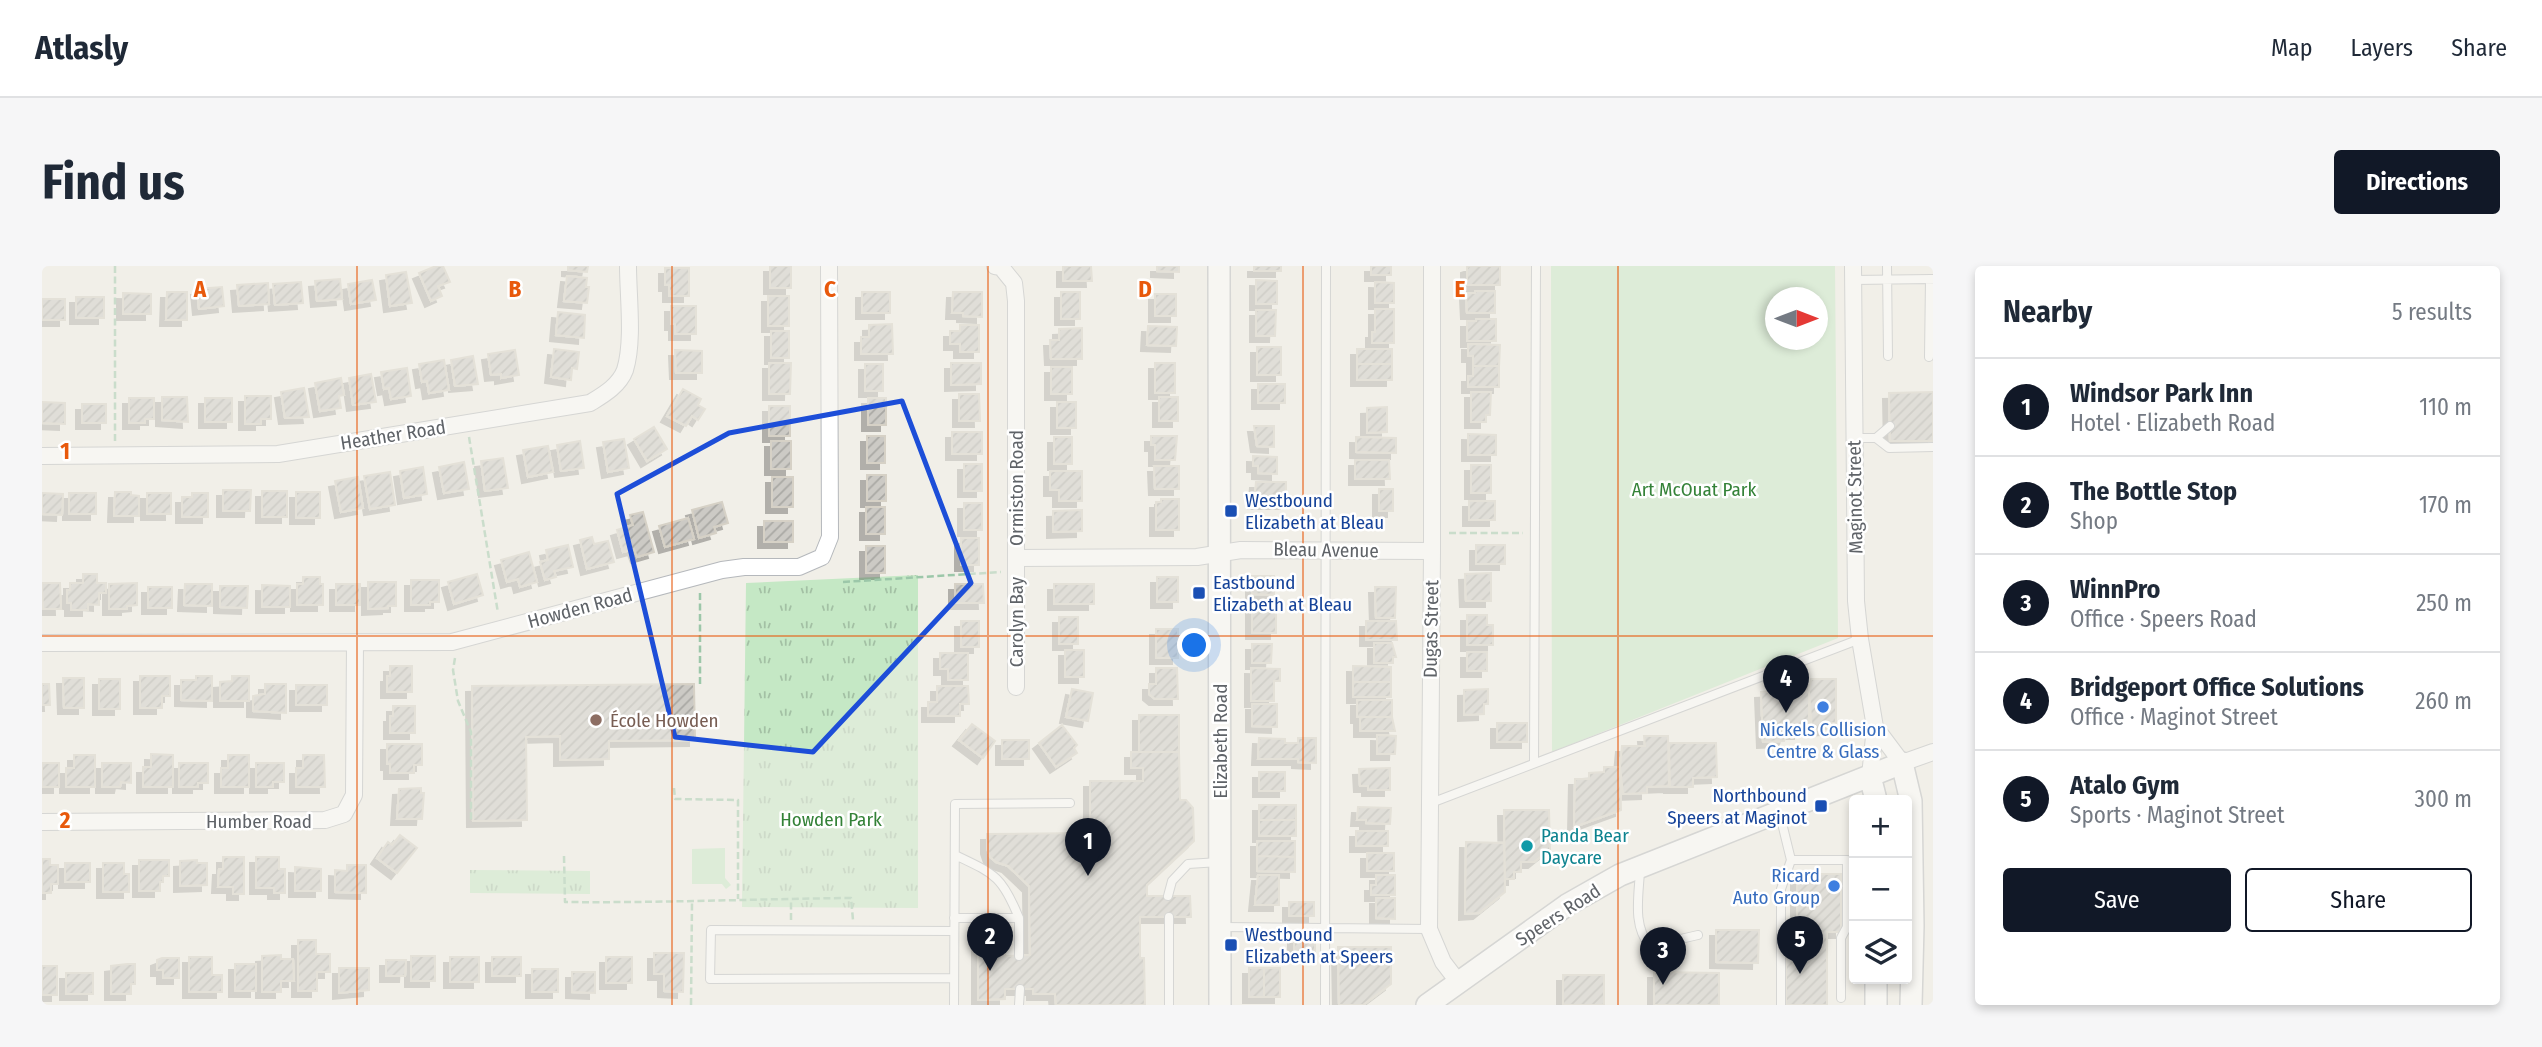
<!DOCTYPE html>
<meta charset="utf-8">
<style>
:root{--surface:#fff;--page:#f6f6f7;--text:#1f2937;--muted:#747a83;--line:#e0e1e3;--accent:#111827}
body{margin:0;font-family:"Fira Sans Condensed",sans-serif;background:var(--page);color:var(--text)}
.controls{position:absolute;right:21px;bottom:21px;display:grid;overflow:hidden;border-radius:7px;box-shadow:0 4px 10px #0003}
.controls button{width:63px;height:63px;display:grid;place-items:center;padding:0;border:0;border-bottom:2px solid var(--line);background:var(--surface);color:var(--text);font:35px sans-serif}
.compass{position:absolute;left:1723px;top:21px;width:63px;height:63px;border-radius:50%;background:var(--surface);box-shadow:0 4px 10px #0003;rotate:90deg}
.you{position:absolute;left:1153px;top:380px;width:24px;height:24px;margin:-18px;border:5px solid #fff;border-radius:50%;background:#1a73e8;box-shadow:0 0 0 10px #1a73e833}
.badge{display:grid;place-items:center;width:46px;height:46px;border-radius:50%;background:var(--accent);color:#fff;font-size:23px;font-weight:700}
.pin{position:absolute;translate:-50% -58px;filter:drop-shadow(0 2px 4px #0008)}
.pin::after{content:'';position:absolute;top:37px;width:24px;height:21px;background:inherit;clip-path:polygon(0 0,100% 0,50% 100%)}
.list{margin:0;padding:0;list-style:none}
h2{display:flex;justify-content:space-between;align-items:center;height:91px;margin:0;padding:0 28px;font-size:30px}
h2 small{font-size:23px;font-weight:400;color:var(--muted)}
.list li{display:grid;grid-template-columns:46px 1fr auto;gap:21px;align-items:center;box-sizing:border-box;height:98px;padding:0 28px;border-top:2px solid var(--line)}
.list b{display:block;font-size:26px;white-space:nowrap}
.list p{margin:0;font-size:23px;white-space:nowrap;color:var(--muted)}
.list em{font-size:23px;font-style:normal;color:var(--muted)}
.actions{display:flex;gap:14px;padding:21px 28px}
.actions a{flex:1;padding:16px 0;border:2px solid var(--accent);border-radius:7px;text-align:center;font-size:24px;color:var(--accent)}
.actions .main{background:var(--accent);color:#fff}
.icon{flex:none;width:38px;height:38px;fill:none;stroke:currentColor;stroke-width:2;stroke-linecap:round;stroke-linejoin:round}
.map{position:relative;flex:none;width:1891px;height:739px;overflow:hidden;border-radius:7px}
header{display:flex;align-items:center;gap:42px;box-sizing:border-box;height:98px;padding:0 35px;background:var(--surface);border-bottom:2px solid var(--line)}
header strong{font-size:33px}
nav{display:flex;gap:38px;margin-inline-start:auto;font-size:24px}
.intro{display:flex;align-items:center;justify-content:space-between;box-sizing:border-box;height:168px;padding:0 42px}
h1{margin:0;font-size:49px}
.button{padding:18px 32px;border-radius:7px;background:var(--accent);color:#fff;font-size:24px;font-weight:700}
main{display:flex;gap:42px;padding:0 42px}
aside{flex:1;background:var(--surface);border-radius:7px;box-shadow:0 4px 10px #0003}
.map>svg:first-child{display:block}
</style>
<header>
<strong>Atlasly</strong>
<nav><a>Map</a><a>Layers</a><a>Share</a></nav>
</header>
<div class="intro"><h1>Find us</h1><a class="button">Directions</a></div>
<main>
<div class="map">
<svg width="1891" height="739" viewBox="0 0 1891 739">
<defs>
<pattern id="grass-tufts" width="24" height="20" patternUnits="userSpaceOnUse" patternTransform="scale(1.75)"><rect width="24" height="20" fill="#c5e8c5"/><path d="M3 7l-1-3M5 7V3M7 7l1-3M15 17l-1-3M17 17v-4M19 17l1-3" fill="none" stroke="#a3c0a4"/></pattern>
<pattern id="building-hatch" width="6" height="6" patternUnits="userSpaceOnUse" patternTransform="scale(1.75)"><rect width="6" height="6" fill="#cccac5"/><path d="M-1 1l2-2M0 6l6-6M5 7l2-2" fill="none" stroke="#a9a8a4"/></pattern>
<filter id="shadow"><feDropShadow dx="-6" dy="6" stdDeviation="0" flood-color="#0004"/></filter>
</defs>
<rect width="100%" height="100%" fill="#f1efe8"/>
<path fill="url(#grass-tufts)" d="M876,309V642L700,641L704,317Z
M428,604L548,605V628L428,627Z"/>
<path fill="#c5e8c5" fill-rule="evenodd" d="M1509,0H1793L1796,372L1510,486ZM1734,32H1776V74H1734Z
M683,582V612L689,619L684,623L680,618H650V583Z"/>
<path fill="url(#building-hatch)" stroke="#d6d1c6" stroke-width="2" filter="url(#shadow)" d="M394,0H401L408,16L396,20L400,30L389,35L377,7Z
M526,0H546L545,6L526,4Z
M728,0H749V22H728Z
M1021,0H1049L1050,15H1021Z
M1115,0H1137V6L1115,5Z
M1212,0H1239V5H1212Z
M1329,0H1349V9H1329Z
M1428,0H1458V19H1425V1Z
M623,2H647V30H627V19H623Z
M364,6L370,37L348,40L344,9Z
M525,10L545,12L544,21H547L545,37L522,35Z
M298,13L300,33L275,35L273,15Z
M330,14L334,34L309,38L306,18Z
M1214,14L1235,15V38H1214Z
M259,16L261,37L233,39L231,18Z
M1333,16L1352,17V37H1333Z
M226,17L227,38L197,40L195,19Z
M180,21L182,40L157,43L155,23Z
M1433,25H1453V47H1425L1424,27H1433Z
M125,26H145V54H124Z
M820,26H848V47H820Z
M911,26H940V51L921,50V47H910Z
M1019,26H1038V53H1019Z
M81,27L109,28V48H81Z
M1113,28H1134V50H1113Z
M726,30H747V60H726Z
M34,31H62V52H34Z
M0,33H23V54H0Z
M629,40H654V68H633V58H629Z
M1333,43H1352V77H1330V66H1333Z
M1214,44H1234L1233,70H1214Z
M516,46L543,49L542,72L514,69Z
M1434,53H1454V75H1425V55H1434Z
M850,58L851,88H819V71H827V59Z
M918,59H937V86H918V78H908V65H918Z
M1106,60L1135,61L1134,80L1105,79Z
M1040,62V93H1009L1008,74H1017V63Z
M729,65H747V92H729Z
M1426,78L1458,79L1457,100H1431V90H1426Z
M1215,81H1239V109H1215Z
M512,83L537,86L535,103L530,102L529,114L509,111Z
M1315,83H1350V98H1315Z
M473,84L477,109L459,112V108L449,109L446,88Z
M633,84L660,85V107H634Z
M431,90L436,118L413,120L409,94Z
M402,94L407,124L387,127L385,115L380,116L377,98Z
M727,97H749L748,128H727Z
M909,97H939V118L909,119Z
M1113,97H1133V127H1113Z
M823,98H841V125H823Z
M1315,98H1350V114H1315Z
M1431,100H1457V121H1426V110H1431Z
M1009,101H1030V128H1009Z
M365,102L369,130L349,133L347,122L342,123L339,106Z
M329,108L334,136L311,139L307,112Z
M299,112L302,129L297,130L299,142L278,145L273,117Z
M1216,118H1243V137H1216Z
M262,122L267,151L243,152L239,126Z
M641,123L659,133L656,139L663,143L656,154L650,150L644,160L625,150Z
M1429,126H1449L1448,149H1444V156H1429Z
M1891,126V175H1848L1847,127Z
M917,128H937L938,155H917Z
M203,130H229V153H219V158H203Z
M120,131H145L146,156L120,154Z
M1117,131H1136V155H1117Z
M87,132H112V153H103V157H87Z
M163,132H190V156H163Z
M826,132H844V159H826Z
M0,136L23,137V158L0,157Z
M1015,136H1034V162H1015Z
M40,138H64V157H40Z
M727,140H748V170H727Z
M1345,141V166L1325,167V142Z
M1212,160H1232V181L1215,180Z
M612,161L625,183L605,195L592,173Z
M910,166H940V188H910Z
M1426,168L1454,169V189H1426Z
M825,170H843V197H825Z
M1109,170H1135L1133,194H1113V179H1109Z
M1012,171H1030V198H1012Z
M1314,171L1354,172V187L1314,186Z
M582,173L587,202L566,206L561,176Z
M538,175L542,202L519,205L515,179Z
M729,175H749V203H729Z
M506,180L511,206L486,211L481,184Z
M1211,190L1235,191V208L1216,207V200H1211Z
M461,192L466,222L443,225L439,195Z
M1313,194H1347L1348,213H1313Z
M422,196L427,223L402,227L397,201Z
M922,198H940V225H922Z
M1429,199H1449V227H1429Z
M1112,200H1137V223H1113Z
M381,201L385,228L362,232L358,205Z
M1008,205H1040V235H1017V224H1008Z
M348,206L353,239L328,243L322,210Z
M825,209H844V235H825Z
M316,211L321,242L299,246L293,215Z
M730,211H751V241H730Z
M1214,216H1244V237H1212Z
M1337,223H1351V245H1337Z
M181,224H209L208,245H181Z
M220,225H245V251H220Z
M73,226H89V229L97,230V250H72Z
M254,226H278V252H254Z
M0,227L21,228L20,249L0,248Z
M27,227H54V248H27Z
M105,227H129V248H105Z
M150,227H166V251H140V231H150Z
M1119,233H1137V264H1114V236H1119Z
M1427,235H1453V254H1427Z
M680,236L686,257L672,261L674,267L657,272L650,244Z
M922,237H940V264H922Z
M824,241H843V268H824Z
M1040,244V265L1011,266V245Z
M601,246L612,286L595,291L592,283L581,286L575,264L591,259L588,249Z
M646,252L652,273L623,281L617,260Z
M722,255H751V276H722Z
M550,271L552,278L566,275L572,296L545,303L538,274Z
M919,272H937V299H919Z
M526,279L531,301L512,305L514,311L503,314L498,296L506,294L504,284Z
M1434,279H1463V298H1434Z
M824,280H843V307H824Z
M487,286L495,316L478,321L476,313L465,316L459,294Z
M1449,307V335H1424L1423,308Z
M41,308H55V317H64V327H57V339L46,338V344H29V337H25V324H28V317H41Z
M435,308L441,329L412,338L406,316Z
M1210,310H1232V329L1210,328Z
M261,311H278V318H281V339H255V318H261Z
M1115,311H1136V336H1115Z
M369,314H397V336H388V339H369Z
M326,316H354V340H346V342L326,343Z
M0,317H18L19,343H1Z
M95,317V339L85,340V343H67V318Z
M143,318H170V340L142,339Z
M294,318H318V339H294Z
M913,318H941L942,337H913Z
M1012,318H1052V338H1012Z
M220,319L248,320V341H220Z
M178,320H206L205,342L178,341Z
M106,321H130V342H106Z
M1333,321H1354L1353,352H1334Z
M1210,341H1234V367H1210Z
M1425,349H1445V359H1451V379H1425Z
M1017,351H1036V378H1017Z
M919,355H937V381H919Z
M1324,355H1354L1355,374H1324Z
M1114,363H1136V392H1114Z
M1332,377H1350L1354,391H1351V397H1332Z
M1210,378H1230L1229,397H1210Z
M1023,384H1042V411H1023Z
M1425,386H1445V405H1425Z
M898,387H926V414H906V403H898Z
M348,400H370V426H345V410H348Z
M1311,400L1349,401V416H1311Z
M1114,402H1135L1136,433H1113L1107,428V418H1114Z
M1209,402L1238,403V415H1232V435H1209Z
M98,410H128V430H120V442H98Z
M154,410H170V435L139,434V414H154Z
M190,410H207V435H178V416L190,415Z
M21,412H42V442H22Z
M57,413H78V443H57Z
M1769,413H1794V457H1785V463L1770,464L1767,426Z
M1311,416H1349V431H1311Z
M0,418H7L8,439H0Z
M223,418H244V447L211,445V430L223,428Z
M652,418L653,474L567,475V493L518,494V470L484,471L485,554L431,555L430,420Z
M254,419H285V439H254Z
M895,420H926L927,438H918V450H886V436H895Z
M1030,423L1051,427L1046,455L1024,451Z
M1446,423V438H1442V448L1422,449V424Z
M1742,425L1743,430H1754V425L1767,426V463H1758V467H1745L1742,475L1721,476L1719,426Z
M1315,434H1350V451H1315Z
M1210,438H1235V461L1210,460Z
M351,440H373V467H348V450H351Z
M1097,449H1137V486H1097Z
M1318,451H1350L1353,465H1318Z
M1455,457H1485V476H1455Z
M930,458L953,475L941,492L917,474Z
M1020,459L1035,479L1032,482L1035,487L1014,501L997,477Z
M1335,469L1354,470L1353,488H1335Z
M1602,470H1626L1627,520L1605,521V527L1581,528L1578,501L1580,480H1603Z
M1217,472L1243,473V477H1256V472H1274V497L1256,496V493H1216Z
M960,474H987V493H960Z
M1627,477H1674L1675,511L1651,512V521H1628Z
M345,478H380V499H372V507H348V498H345Z
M1089,486H1137L1138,534H1144L1151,542L1152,575L1105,619V630H1148L1149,651H1098V692H1102L1103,739H1014L1013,728H991V723H963V733L936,734V679H963V690L988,689L987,620L966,600L954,596L948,591L945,582V568L1048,567V515H1101V502H1089Z
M109,488L131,489V521H101V501H109Z
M32,489H53V521H24V502H32Z
M186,489H207V521H179V502H186Z
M261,489H282L283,521H254V502H261Z
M0,497H17V521H0Z
M60,497H89V517L79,516L78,521H60Z
M137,497H166V517H156V521H137Z
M214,497H242V516H231V521H214Z
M1562,501H1578L1579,544L1532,561L1533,513H1547V507L1562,506Z
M1348,502V524H1326V520H1318L1317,503Z
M1217,506H1243V525H1217Z
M379,522V527H382L380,553H355L357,523Z
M1217,539H1254V554H1217Z
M1316,541L1349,542L1348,558L1324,557V554H1315Z
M1462,544H1507L1508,583L1492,596H1479V606H1472V613H1463Z
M1217,554H1254V570H1217Z
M1314,565H1346V580H1314Z
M358,569L375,582L355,607L335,592L346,576L350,579Z
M1215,575H1253V591L1215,590Z
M1424,576L1462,577L1463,626L1437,647L1423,648Z
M1325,587H1352V605H1325Z
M1215,590L1253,591V606L1215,605Z
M181,591H202V628H191V621H176L177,603H181Z
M214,591H237V603H243V627H232V622H214Z
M0,593H8V599H16V618H9V627H0Z
M97,594H127V610H121V616H118V625H97Z
M155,594V597H165V619L138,620V595Z
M23,597H48V616H23Z
M61,597H82V608H87V626H61Z
M305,599H324V627L293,626V604L305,605Z
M253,601L279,603V625H253Z
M1755,608H1799V666H1785V739H1744V667H1755Z
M1216,609H1237V639H1213Z
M1334,609H1353V629H1329V619H1334Z
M1334,632H1353V653L1334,652Z
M1247,636H1272V650H1247Z
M1674,664H1717L1716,697L1674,696Z
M1252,672H1273V690H1252Z
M256,674H274V688H288V706H275V725H256Z
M1296,681H1349V718L1321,739H1297Z
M612,687H642L641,726L622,725V708H612Z
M239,689V693H251L252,715H239V726H220V690Z
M369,690H393V715H369Z
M147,691H170V709H180V726H147Z
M408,691H437V716H408Z
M450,691H479V710H450Z
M564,691H590V717H564Z
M120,692H137V712H121V704H115V694Z
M344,694H364L363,710H344Z
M85,698H93V718H89V728H69V700Z
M193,698H214V725H193Z
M0,700H15V729H0Z
M297,702H327V724L297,727Z
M1207,702H1222V731H1207Z
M1222,702H1238V731H1222Z
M490,703H516V726H490Z
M530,706H553V727L530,726Z
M1612,706L1677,707V739H1612Z
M24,707H51V728H24Z
M1521,709H1562V739H1521Z"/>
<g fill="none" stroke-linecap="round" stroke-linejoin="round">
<defs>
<path id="service" d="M1845,0L1846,90
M1811,14L1891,13
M1887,91L1888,13
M1812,172H1834L1847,182L1891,181
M1834,172L1848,160
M1492,496L1494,0
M1389,537L1818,373
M1738,549L1749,594H1805V661L1799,672V732
M1598,604C1597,629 1590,660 1608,680L1656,669
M1126,630L1130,615L1146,598L1177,596
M1127,651V739
M912,652H977C960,610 953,608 913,589
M977,652V690
M1180,661L1387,663
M912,665L669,664L668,713L912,712
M912,739L913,538L1028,537
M977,739L978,723
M1283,739L1284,0
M1739,739V623L1749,594"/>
<path id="minor" d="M953,0L959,1L972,17L974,35V292L1155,291L1199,284L1390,285
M1390,0V285L1387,663L1401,696L1417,717
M1811,0L1814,335L1818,373L1833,461L1828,510
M0,190L236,188L548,137C561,129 577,120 583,104C592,75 586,30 586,0
M974,292V421
M0,377L410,376L680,304L702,301H757L780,291L788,271L787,0
M1833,461L1860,497L1891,486
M0,556L283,554L302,548L312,529L313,377"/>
<path id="tertiary" d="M1177,0L1178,739
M1828,510L1834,534
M1385,739L1525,639L1578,609L1860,497L1869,535L1871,660L1869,739
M1834,739V713"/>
</defs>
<use href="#service" stroke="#b5b8bc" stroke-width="10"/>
<use href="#minor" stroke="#b5b8bc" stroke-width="18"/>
<use href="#tertiary" stroke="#b5b8bc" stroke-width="24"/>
<path stroke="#9cc7a9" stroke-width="2.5" stroke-dasharray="7 3.5" stroke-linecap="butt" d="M427,171L456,347
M73,175V0
M1407,267H1481
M801,316L959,306
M658,327V421
M413,392L411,404L416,435L429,466V556
M632,522L633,533L696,534V633
M522,590L523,636C618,637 713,633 809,632L811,654
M749,654V633
M649,739L650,637"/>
<use href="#service" stroke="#fff" stroke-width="8"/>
<use href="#minor" stroke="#fff" stroke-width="16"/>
<use href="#tertiary" stroke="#fff" stroke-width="21"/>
</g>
<path d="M0 0H1891V739H0ZM860,135L929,317L771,486L633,471L575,228L687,167Z" fill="#f1efe8" fill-opacity=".55" fill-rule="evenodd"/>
<path fill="none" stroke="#1d4ed8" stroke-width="5" stroke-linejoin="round" d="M860,135L929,317L771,486L633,471L575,228L687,167Z"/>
<path fill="none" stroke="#e8590c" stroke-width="2" stroke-opacity="0.55" d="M315,0V739M630,0V739M946,0V739M1261,0V739M1576,0V739M0,370H1891"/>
<g fill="#1a4fb4" stroke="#fff" stroke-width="2.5">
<rect x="1182" y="238" width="14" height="14" rx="3.5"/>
<rect x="1150" y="320" width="14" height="14" rx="3.5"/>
<rect x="1772" y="533" width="14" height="14" rx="3.5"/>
<rect x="1182" y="672" width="14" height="14" rx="3.5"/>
</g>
<g fill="#3f7fe0" stroke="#fff" stroke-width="2.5">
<circle cx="1781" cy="441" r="7"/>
<circle cx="1792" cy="620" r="7"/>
</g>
<circle fill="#8d6e63" stroke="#fff" stroke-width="2.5" cx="554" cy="454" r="7"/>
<circle fill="#0f9aa8" stroke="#fff" stroke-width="2.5" cx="1485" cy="580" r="7"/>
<g text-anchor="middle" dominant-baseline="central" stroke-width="5" stroke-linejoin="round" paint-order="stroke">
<g font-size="19" fill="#5f6368" stroke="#fff">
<text transform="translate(351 169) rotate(-9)">Heather Road</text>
<text transform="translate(974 222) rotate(-90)">Ormiston Road</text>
<text transform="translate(1813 231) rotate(-91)">Maginot Street</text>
<text transform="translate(1284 284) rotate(1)">Bleau Avenue</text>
<text transform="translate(538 342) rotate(-15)">Howden Road</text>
<text transform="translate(974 356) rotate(-90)">Carolyn Bay</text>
<text transform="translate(1389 363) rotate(-89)">Dugas Street</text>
<text transform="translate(1178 475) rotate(-90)">Elizabeth Road</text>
<text x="217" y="555">Humber Road</text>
<text transform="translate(1516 649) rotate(-33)">Speers Road</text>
</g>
<g font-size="19" fill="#348238" stroke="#fff">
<text x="1652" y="223">Art McOuat Park</text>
<text x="789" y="553">Howden Park</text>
</g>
<g font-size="19" fill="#164399" stroke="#fff" text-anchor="start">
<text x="1203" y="234">Westbound<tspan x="1203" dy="22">Elizabeth at Bleau</tspan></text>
<text x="1171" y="316">Eastbound<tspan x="1171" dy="22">Elizabeth at Bleau</tspan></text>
<text x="1765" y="529" text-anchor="end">Northbound<tspan x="1765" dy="22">Speers at Maginot</tspan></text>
<text x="1203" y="668">Westbound<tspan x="1203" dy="22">Elizabeth at Speers</tspan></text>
</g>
<g font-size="19" fill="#785e54" stroke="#fff" text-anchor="start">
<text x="568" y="454">École Howden</text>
</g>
<g font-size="19" fill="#366cbe" stroke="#fff">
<text x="1781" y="463">Nickels Collision<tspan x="1781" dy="22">Centre &amp; Glass</tspan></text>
<text x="1778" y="609" text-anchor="end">Ricard<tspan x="1778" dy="22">Auto Group</tspan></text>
</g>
<g font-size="19" fill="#0d838f" stroke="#fff" text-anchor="start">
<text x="1499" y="569">Panda Bear<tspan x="1499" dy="22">Daycare</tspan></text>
</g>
</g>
<g font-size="23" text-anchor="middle" font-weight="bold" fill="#e8590c" stroke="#fff" stroke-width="5" stroke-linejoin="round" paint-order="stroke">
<text x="158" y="31">A</text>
<text x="473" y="31">B</text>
<text x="788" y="31">C</text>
<text x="1103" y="31">D</text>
<text x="1418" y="31">E</text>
<text x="23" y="193">1</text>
<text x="23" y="562">2</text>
</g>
</svg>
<div class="controls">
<button>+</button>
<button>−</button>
<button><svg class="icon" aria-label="layers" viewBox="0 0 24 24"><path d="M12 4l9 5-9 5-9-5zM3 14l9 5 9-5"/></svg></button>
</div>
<svg class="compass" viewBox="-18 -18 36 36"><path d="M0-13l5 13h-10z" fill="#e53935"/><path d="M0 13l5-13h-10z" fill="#747a83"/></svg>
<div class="you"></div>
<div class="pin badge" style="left:1046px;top:610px">1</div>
<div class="pin badge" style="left:948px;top:705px">2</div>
<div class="pin badge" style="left:1621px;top:719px">3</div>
<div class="pin badge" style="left:1744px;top:447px">4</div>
<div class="pin badge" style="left:1758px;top:708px">5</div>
</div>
<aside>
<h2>Nearby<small>5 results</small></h2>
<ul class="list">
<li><span class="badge">1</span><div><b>Windsor Park Inn</b><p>Hotel · Elizabeth Road</p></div><em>110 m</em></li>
<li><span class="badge">2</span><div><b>The Bottle Stop</b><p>Shop</p></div><em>170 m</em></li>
<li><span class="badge">3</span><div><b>WinnPro</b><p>Office · Speers Road</p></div><em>250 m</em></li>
<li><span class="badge">4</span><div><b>Bridgeport Office Solutions</b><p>Office · Maginot Street</p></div><em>260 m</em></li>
<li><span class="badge">5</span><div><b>Atalo Gym</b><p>Sports · Maginot Street</p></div><em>300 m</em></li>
</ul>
<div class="actions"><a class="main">Save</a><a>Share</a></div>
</aside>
</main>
